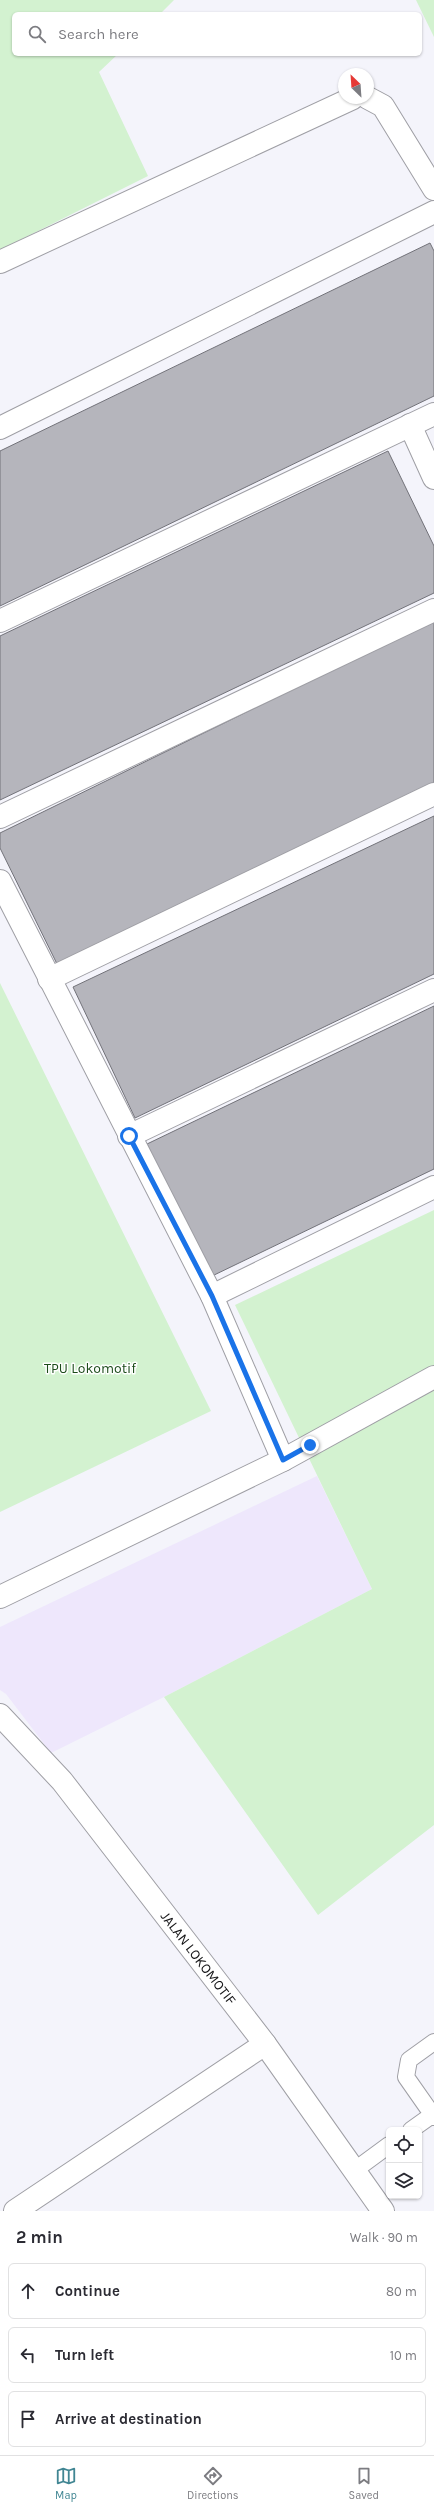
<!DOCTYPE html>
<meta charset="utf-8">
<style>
:root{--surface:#fff;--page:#f2f2f3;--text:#2b2b33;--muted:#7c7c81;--line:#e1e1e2;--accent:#418693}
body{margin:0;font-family:Karla,sans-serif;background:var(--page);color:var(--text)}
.controls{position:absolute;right:12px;bottom:12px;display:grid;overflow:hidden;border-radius:6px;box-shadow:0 1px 3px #0004}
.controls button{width:36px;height:36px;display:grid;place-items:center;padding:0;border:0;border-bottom:1px solid var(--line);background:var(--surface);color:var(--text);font:20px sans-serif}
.compass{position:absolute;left:338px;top:68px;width:36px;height:36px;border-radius:50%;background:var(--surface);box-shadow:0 1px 3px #0004;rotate:335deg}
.stop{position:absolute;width:12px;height:12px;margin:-9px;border:3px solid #1a73e8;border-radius:50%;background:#fff}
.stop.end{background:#1a73e8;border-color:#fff;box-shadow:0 1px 4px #0008}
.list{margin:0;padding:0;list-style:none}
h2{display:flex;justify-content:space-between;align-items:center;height:52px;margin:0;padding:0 16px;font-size:17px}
h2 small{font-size:13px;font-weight:400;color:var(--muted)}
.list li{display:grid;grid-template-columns:26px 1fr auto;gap:12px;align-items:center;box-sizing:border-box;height:56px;margin:0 8px 8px;padding:0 8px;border:1px solid var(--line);border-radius:6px}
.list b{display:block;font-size:15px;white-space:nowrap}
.list em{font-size:13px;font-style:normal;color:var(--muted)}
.icon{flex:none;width:22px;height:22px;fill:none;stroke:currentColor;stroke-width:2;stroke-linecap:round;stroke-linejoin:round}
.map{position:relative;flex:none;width:434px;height:2211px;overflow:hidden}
.search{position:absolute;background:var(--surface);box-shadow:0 1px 3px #0004;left:12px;right:12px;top:12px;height:44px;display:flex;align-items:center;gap:10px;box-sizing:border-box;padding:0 14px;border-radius:6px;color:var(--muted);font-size:15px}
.sheet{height:244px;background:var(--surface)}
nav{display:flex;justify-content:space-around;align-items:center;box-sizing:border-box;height:56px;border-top:1px solid var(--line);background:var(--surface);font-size:11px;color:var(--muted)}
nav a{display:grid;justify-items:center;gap:2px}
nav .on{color:var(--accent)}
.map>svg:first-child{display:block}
</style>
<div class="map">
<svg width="434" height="2211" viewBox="0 0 434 2211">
<rect width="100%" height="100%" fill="#f4f4fb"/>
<path fill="#eee7fc" d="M317,1476L372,1589L164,1697L51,1753L6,1694L0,1690V1627Z"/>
<path fill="#d3f2d0" d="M0,0H174L160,14H14V54H118L99,72L148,176L0,250Z
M416,0H434V37Z
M0,983L211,1411L0,1512Z
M434,1210V1825L318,1915L164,1697L372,1589L235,1305Z"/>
<path fill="#b5b5bc" stroke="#727279" d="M430,243L434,251V396L0,606V451Z
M388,451L434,546V593L0,800V636Z
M434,620V784L59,968L0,848V833Z
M434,816V974L135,1118L73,987Z
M434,1006V1169L210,1277L147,1144Z"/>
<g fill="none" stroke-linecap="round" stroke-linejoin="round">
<defs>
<path id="service" d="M434,2042L409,2060L406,2077L434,2117
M411,2130L432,2115
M355,2170L389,2145"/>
<g id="minor">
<path d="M368,98L383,106L434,189"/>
<path d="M0,262L353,98"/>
<path d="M410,425L434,478"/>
<path d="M0,428L434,212"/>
<path d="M0,621L434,414"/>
<path d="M0,817L434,610"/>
<path d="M0,881L212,1296L283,1460"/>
<path d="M49,979L434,794"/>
<path d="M129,1136L434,990"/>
<path d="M212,1296L434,1187"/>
<path d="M0,1597L283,1460L434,1377"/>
<path id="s1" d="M0,1715L62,1781L265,2044L383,2211"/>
<path d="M15,2211L265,2044"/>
</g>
</defs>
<use href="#service" stroke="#9f9fa5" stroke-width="18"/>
<use href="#minor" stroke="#9f9fa5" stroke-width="24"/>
<use href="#service" stroke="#fff" stroke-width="16"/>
<use href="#minor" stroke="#fff" stroke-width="22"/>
</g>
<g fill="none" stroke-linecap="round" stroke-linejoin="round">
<path stroke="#1a73e8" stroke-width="5" d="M129,1136L212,1296L283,1460L310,1445"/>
</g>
<g text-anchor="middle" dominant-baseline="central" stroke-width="3" stroke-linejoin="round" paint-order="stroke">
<g font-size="14" fill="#1c4c1a" stroke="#fff">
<text x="90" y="1368">TPU Lokomotif</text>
</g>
<g font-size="14" fill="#141416" stroke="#fff">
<text stroke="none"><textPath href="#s1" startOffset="314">JALAN LOKOMOTIF</textPath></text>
</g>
</g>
</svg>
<div class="controls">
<button><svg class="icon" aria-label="locate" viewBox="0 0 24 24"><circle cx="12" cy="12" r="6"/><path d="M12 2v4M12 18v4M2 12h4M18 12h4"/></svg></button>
<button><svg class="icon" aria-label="layers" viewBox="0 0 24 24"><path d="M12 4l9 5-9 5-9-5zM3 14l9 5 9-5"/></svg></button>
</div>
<svg class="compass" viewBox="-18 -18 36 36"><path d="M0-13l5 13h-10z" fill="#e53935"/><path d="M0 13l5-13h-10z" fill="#7c7c81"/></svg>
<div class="stop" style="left:129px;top:1136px"></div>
<div class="stop end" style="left:310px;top:1445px"></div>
<div class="search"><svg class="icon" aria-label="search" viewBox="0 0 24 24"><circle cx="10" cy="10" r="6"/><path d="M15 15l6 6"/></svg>Search here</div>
</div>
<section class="sheet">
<h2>2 min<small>Walk · 90 m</small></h2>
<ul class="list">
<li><svg class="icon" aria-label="ahead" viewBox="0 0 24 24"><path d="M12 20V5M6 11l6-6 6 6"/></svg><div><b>Continue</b></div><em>80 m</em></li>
<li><svg class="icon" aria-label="left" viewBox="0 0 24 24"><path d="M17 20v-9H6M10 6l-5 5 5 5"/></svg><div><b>Turn left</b></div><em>10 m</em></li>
<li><svg class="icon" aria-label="arrive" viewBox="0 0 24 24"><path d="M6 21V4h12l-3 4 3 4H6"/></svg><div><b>Arrive at destination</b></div></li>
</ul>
</section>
<nav>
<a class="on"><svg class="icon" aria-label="map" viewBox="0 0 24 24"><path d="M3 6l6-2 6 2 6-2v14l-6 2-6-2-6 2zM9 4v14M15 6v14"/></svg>Map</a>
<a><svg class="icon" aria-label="directions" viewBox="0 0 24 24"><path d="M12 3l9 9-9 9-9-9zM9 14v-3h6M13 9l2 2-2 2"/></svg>Directions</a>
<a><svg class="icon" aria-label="saved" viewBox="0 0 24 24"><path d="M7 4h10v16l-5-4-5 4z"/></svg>Saved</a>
</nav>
